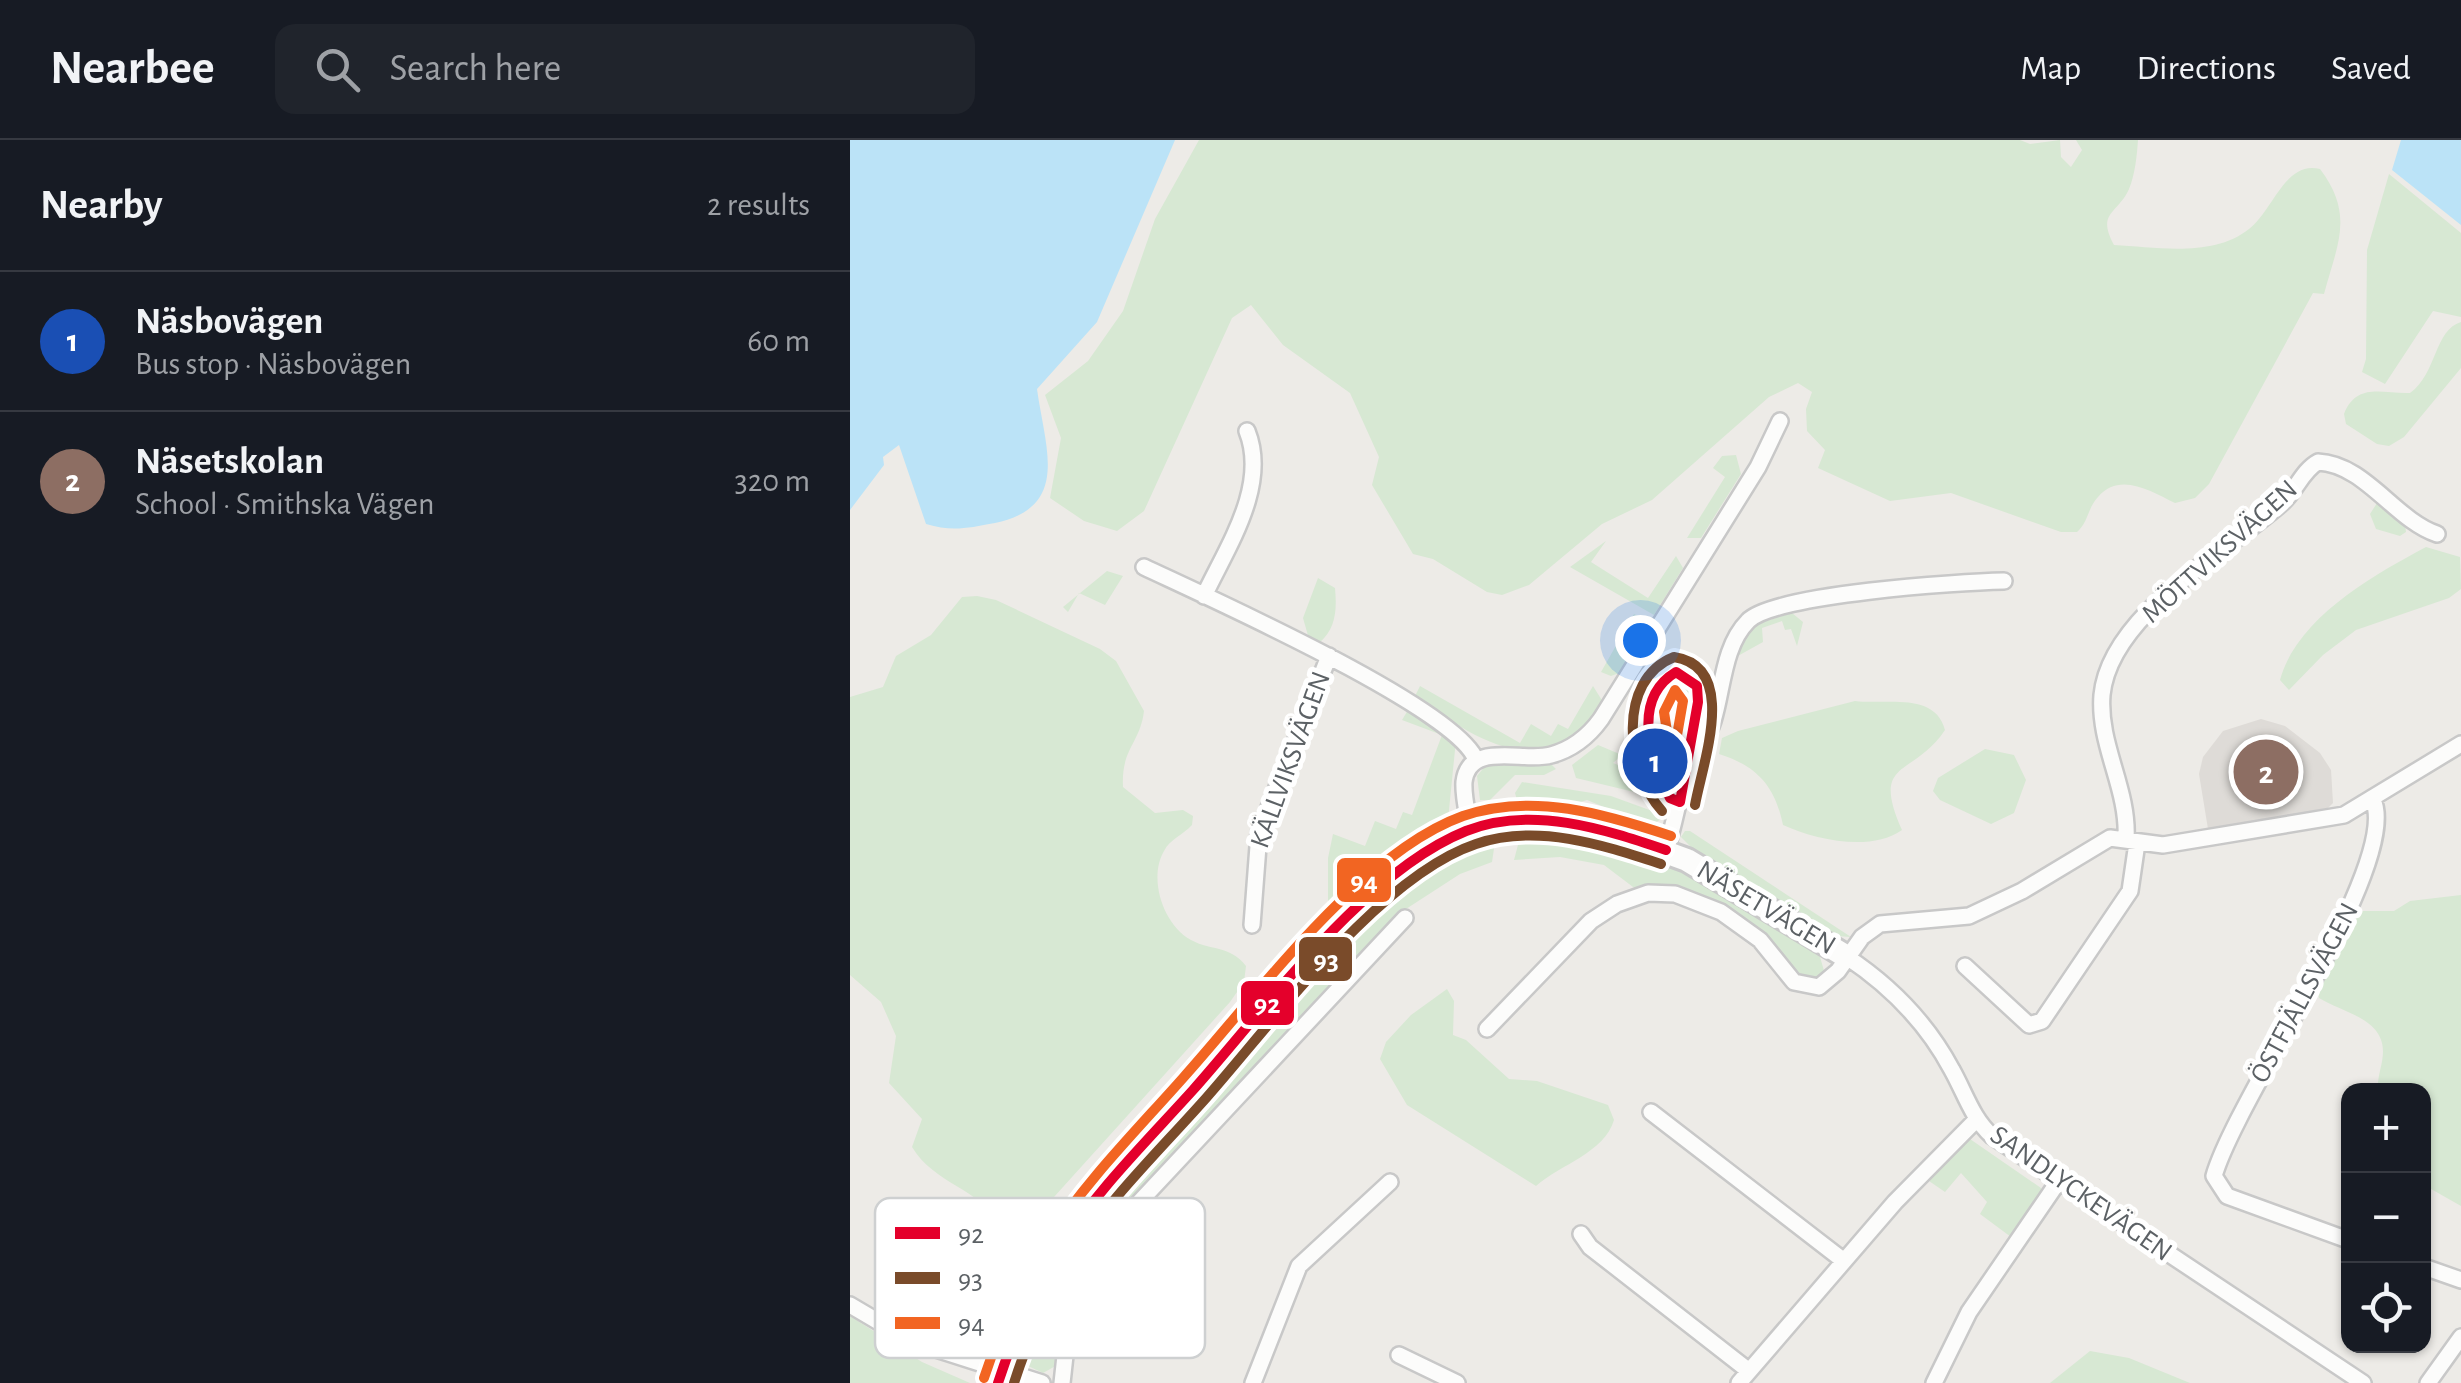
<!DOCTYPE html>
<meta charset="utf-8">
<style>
:root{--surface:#171b24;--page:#20242c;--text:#f1f3f6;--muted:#9ea1a6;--line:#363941;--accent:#8f9192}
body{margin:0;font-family:"Alegreya Sans",sans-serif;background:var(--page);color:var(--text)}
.controls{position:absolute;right:30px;bottom:30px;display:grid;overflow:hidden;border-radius:20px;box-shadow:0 2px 8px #0004}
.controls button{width:90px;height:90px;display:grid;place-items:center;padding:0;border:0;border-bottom:2px solid var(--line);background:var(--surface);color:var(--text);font:50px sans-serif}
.you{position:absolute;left:790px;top:500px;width:35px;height:35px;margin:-25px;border:8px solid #fff;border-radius:50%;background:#1a73e8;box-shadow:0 0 0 15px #1a73e833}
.badge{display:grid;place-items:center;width:65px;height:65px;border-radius:50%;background:var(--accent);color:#fff;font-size:32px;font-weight:700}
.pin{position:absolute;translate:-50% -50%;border:5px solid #fff;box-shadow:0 2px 10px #0006}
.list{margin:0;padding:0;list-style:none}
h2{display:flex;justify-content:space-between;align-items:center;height:130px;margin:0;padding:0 40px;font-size:42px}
h2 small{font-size:32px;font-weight:400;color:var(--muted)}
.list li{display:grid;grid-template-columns:65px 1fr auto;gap:30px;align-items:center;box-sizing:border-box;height:140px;padding:0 40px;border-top:2px solid var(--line)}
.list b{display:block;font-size:38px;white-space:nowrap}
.list p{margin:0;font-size:32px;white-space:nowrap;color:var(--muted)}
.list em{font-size:32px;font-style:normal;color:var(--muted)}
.icon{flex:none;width:55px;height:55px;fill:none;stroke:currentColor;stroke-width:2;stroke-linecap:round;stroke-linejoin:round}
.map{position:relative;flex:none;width:1611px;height:1243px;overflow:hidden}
header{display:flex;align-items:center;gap:60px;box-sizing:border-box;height:140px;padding:0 50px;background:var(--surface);border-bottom:2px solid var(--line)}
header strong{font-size:48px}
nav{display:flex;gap:55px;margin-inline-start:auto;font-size:35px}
.search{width:700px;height:90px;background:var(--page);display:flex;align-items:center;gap:25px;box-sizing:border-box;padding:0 35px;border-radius:20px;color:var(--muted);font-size:38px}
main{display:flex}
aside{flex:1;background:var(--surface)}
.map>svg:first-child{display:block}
</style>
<header>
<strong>Nearbee</strong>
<div class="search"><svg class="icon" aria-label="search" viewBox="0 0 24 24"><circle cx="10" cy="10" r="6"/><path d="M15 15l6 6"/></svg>Search here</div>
<nav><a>Map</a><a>Directions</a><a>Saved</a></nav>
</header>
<main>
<aside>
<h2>Nearby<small>2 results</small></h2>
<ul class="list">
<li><span class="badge" style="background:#1a4fb4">1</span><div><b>Näsbovägen</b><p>Bus stop · Näsbovägen</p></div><em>60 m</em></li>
<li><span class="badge" style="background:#8d6e63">2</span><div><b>Näsetskolan</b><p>School · Smithska Vägen</p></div><em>320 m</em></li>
</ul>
</aside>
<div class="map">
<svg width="1611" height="1243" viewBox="0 0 1611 1243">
<rect width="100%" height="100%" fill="#edebe7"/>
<path fill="#dedbd7" d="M1411,579L1435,586L1470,613L1481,630L1483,663L1476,670L1358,689L1349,634L1353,617L1373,591Z"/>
<path fill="#d7e8d3" d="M349,0H1170L1180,4L1210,0L1211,17L1221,27L1232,10L1226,0H1288C1287,15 1285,35 1279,49C1268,74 1246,72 1264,105C1306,107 1363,118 1399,89C1423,71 1435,20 1470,29C1505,75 1487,105 1474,154L1463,153L1359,344L1345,358L1325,363C1302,352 1270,331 1248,357C1238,367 1238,383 1227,392H1211L1101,353L1040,361L968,328L975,310L957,291L956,269L962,252L948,243L919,257L802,360L752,384L679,445L652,455L637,452L583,419L563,414L522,345L529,317L500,253L433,205L401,165L382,178L294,371L267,391L234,381L200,358L211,298L195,255L238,221L273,171L305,79Z
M1539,34L1611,93V177L1583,171L1535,244L1512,232L1516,219L1517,110Z
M1611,182V228L1554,297L1539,306L1527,304L1496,284L1494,274C1507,242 1532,254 1560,253C1587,234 1584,190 1611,182Z
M886,315L891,334L851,398H837L875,337L863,328L872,316Z
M1529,360L1555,384L1556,392L1550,396L1526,389L1520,374Z
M756,401L741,422L798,458L826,416L833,428L804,475L720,427Z
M1576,407L1610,417L1611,449L1599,458L1506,490L1473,515L1439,550L1430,540C1447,478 1522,436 1576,407Z
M257,431L273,436L255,465L229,453L218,472L213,467Z
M468,438L485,448C487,470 486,489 469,503L459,499L453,478Z
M127,456L146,460L250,509L266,521L294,571C290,604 271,608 273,647L305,673L333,670L343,676L342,685C333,695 320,699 314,711C298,738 313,785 341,800C361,811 380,805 396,826L394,842L380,862L204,1057L211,1071L179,1127L143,1207L130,1213L91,1203C106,1159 145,1133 151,1085C129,1048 84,1044 62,1007L72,979L39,943L46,896L31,862L0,835V557L33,547L46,516L81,495L112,457Z
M942,473L953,482L947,506L941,489L935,490L932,481L912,488L913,502L886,517L903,485Z
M784,474L802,483L772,532L761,536L751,532Z
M828,540L840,550L842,560L823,636L812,562L816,546Z
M570,546L670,603L681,584L701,596L708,584L718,589L743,546L753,562C747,577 730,594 715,601C658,628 612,586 564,558Z
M1005,561C1036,565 1085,551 1095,590C1063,638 1020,618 1052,690C1021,712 966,700 933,685C925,646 907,626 869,614L872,598L888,591Z
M558,570L606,600L598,680L547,709L478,785V718L483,694L515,706L525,681L546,689L553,672L562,675L592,595L552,580Z
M748,605L772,615L763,623L798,637L805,657L726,638L722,625Z
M1135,609L1164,615L1176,640L1164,673L1141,684L1090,660L1083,651L1088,638Z
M656,623H700L706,629L694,635H665L640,660H630L627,636L636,625Z
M672,642L761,656L816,676L800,686L737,660L724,664L669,667L665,653Z
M835,691H840L1001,797L986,796L843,709L831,697Z
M669,701C708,704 747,707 785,716C853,732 914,779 970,817L975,834L971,839L948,837L913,795L871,765L787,750L754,725L710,717L664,720Z
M645,702L642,722L610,734L556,769L276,1065L220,1150L209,1224L193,1233L176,1225L173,1209L206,1134L258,1056L491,802L541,755L593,719Z
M1611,755V1066L1574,1045V951L1528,950C1527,936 1533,925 1533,911C1533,878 1491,872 1469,858L1467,843L1509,771H1544L1560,761Z
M597,849L604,861L603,895L616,900L659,939L687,941L758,965L764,980C754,1013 711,1024 686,1046L557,965L530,919L536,902L561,875Z
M1120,999L1191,1048V1056L1161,1097L1130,1074L1137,1062L1111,1033L1095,1052L1079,1041Z
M0,1176L72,1222L120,1243H0Z
M1240,1211L1279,1218L1340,1243H1200Z"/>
<path fill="#bbe3f7" d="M0,0H325L247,182L187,249C195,308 221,367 145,383C118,388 102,392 76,384L49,305L33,317L34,325L0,370Z
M1551,0H1611V85L1542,30Z"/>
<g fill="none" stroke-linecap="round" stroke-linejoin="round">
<defs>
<path id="street" d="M294,427C355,456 607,568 626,620
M354,456C377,407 419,346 397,291
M620,689C618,675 613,657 614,642C619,600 674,623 701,615C723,609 738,597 751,579L908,327L930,281
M1276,699C1279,649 1248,605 1252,555C1260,474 1378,411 1433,362C1446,350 1453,330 1468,322C1515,324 1545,380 1587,394
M816,710C824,686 828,660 835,636C841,617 857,602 863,581C873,549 873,506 898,481C923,454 1110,442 1154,441
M402,785L409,693L479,516
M997,817C1042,847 1077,883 1102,930C1115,953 1122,978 1142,996L1513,1243
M1115,826L1179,885L1192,881L1280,751L1287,703
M637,889L741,781L767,764L798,753L825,754L871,772L910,800L944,842L969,847L988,831L1012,797L1030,784L1119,776L1172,751L1260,698L1313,705L1494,675L1611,604
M801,972L994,1121
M731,1094L740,1107L899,1231
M1498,1100L1377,1056L1364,1036C1386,958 1552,722 1523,660
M1574,1127L1611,1140
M0,1165L61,1201L192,1243
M549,1215L607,1243
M212,1243L221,1161L266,1087L555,778
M403,1243L449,1126L540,1042
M889,1243L1045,1062L1127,979
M1084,1243L1119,1172L1208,1042
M1578,1243L1611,1197"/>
<path id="secondary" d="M148,1243L188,1143L240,1065L444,838L534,745L596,700L620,689L690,682L763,693L837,720L997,817"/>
</defs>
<use href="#street" stroke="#c8c8c8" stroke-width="20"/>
<use href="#secondary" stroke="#c9c9c9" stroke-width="28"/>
<use href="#street" stroke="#fcfcfb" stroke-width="15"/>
<use href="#secondary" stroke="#fcfcfb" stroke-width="22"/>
<defs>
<path id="bus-1" d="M826,532L847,546L848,562L830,662L820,658C800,619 781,559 826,532Z
M148,1243C163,1197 181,1153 207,1112C245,1052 296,1002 343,950C416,868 514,732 616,691C681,665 754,689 816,710"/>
<path id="bus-2" d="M812,671C776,631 766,540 824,517C889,527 853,621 845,665
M164,1243C178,1200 196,1157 220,1119C259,1059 310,1010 357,957C424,881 530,736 626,704C687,683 753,705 811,724"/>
<path id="bus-3" d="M825,550L833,561L822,624L814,572Z
M134,1238C150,1190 169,1143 197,1101C236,1041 286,991 333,938C406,857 510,713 613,676C682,652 755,674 821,696"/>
</defs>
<use href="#bus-1" stroke="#fff" stroke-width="18"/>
<use href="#bus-2" stroke="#fff" stroke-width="18"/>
<use href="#bus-3" stroke="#fff" stroke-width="18"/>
<use href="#bus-1" stroke="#e4002b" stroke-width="10"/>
<use href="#bus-2" stroke="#7a4b2a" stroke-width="10"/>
<use href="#bus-3" stroke="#f26522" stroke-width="10"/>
</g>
<g text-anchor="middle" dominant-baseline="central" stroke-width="10" stroke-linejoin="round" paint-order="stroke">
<g font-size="28" fill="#5c6165" stroke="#fff">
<text transform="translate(1370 412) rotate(-42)">MÖTTVIKSVÄGEN</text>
<text transform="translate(441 620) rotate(-70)">KÄLLVIKSVÄGEN</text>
<text transform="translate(916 768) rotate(31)">NÄSETVÄGEN</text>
<text transform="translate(1455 853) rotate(-62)">ÖSTFJÄLLSVÄGEN</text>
<text transform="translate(1231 1054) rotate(35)">SANDLYCKEVÄGEN</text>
</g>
</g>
<rect x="25" y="1058" width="330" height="160" rx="15" fill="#fff" stroke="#ced0d1" stroke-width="2.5"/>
<rect x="45" y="1087" width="45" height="12" fill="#e4002b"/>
<rect x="45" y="1132" width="45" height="12" fill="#7a4b2a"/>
<rect x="45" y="1177" width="45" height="12" fill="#f26522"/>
<g font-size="28" fill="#5c6165">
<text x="108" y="1103">92</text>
<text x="108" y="1148">93</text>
<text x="108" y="1193">94</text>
</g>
<g stroke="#fff" stroke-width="4">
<rect x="485" y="716" width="58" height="48" rx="10" fill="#f26522"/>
<rect x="447" y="795" width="57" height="48" rx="10" fill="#7a4b2a"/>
<rect x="389" y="839" width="57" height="48" rx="10" fill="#e4002b"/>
</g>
<g font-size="28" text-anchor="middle" font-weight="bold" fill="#fff">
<text x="514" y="750">94</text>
<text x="476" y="829">93</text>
<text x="417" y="873">92</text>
</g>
</svg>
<div class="controls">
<button>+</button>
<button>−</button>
<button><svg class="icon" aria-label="locate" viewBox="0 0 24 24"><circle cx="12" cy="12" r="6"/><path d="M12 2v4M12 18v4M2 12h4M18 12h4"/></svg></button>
</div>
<div class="you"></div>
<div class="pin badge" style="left:805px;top:621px;background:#1a4fb4">1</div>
<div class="pin badge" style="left:1416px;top:632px;background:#8d6e63">2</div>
</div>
</main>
